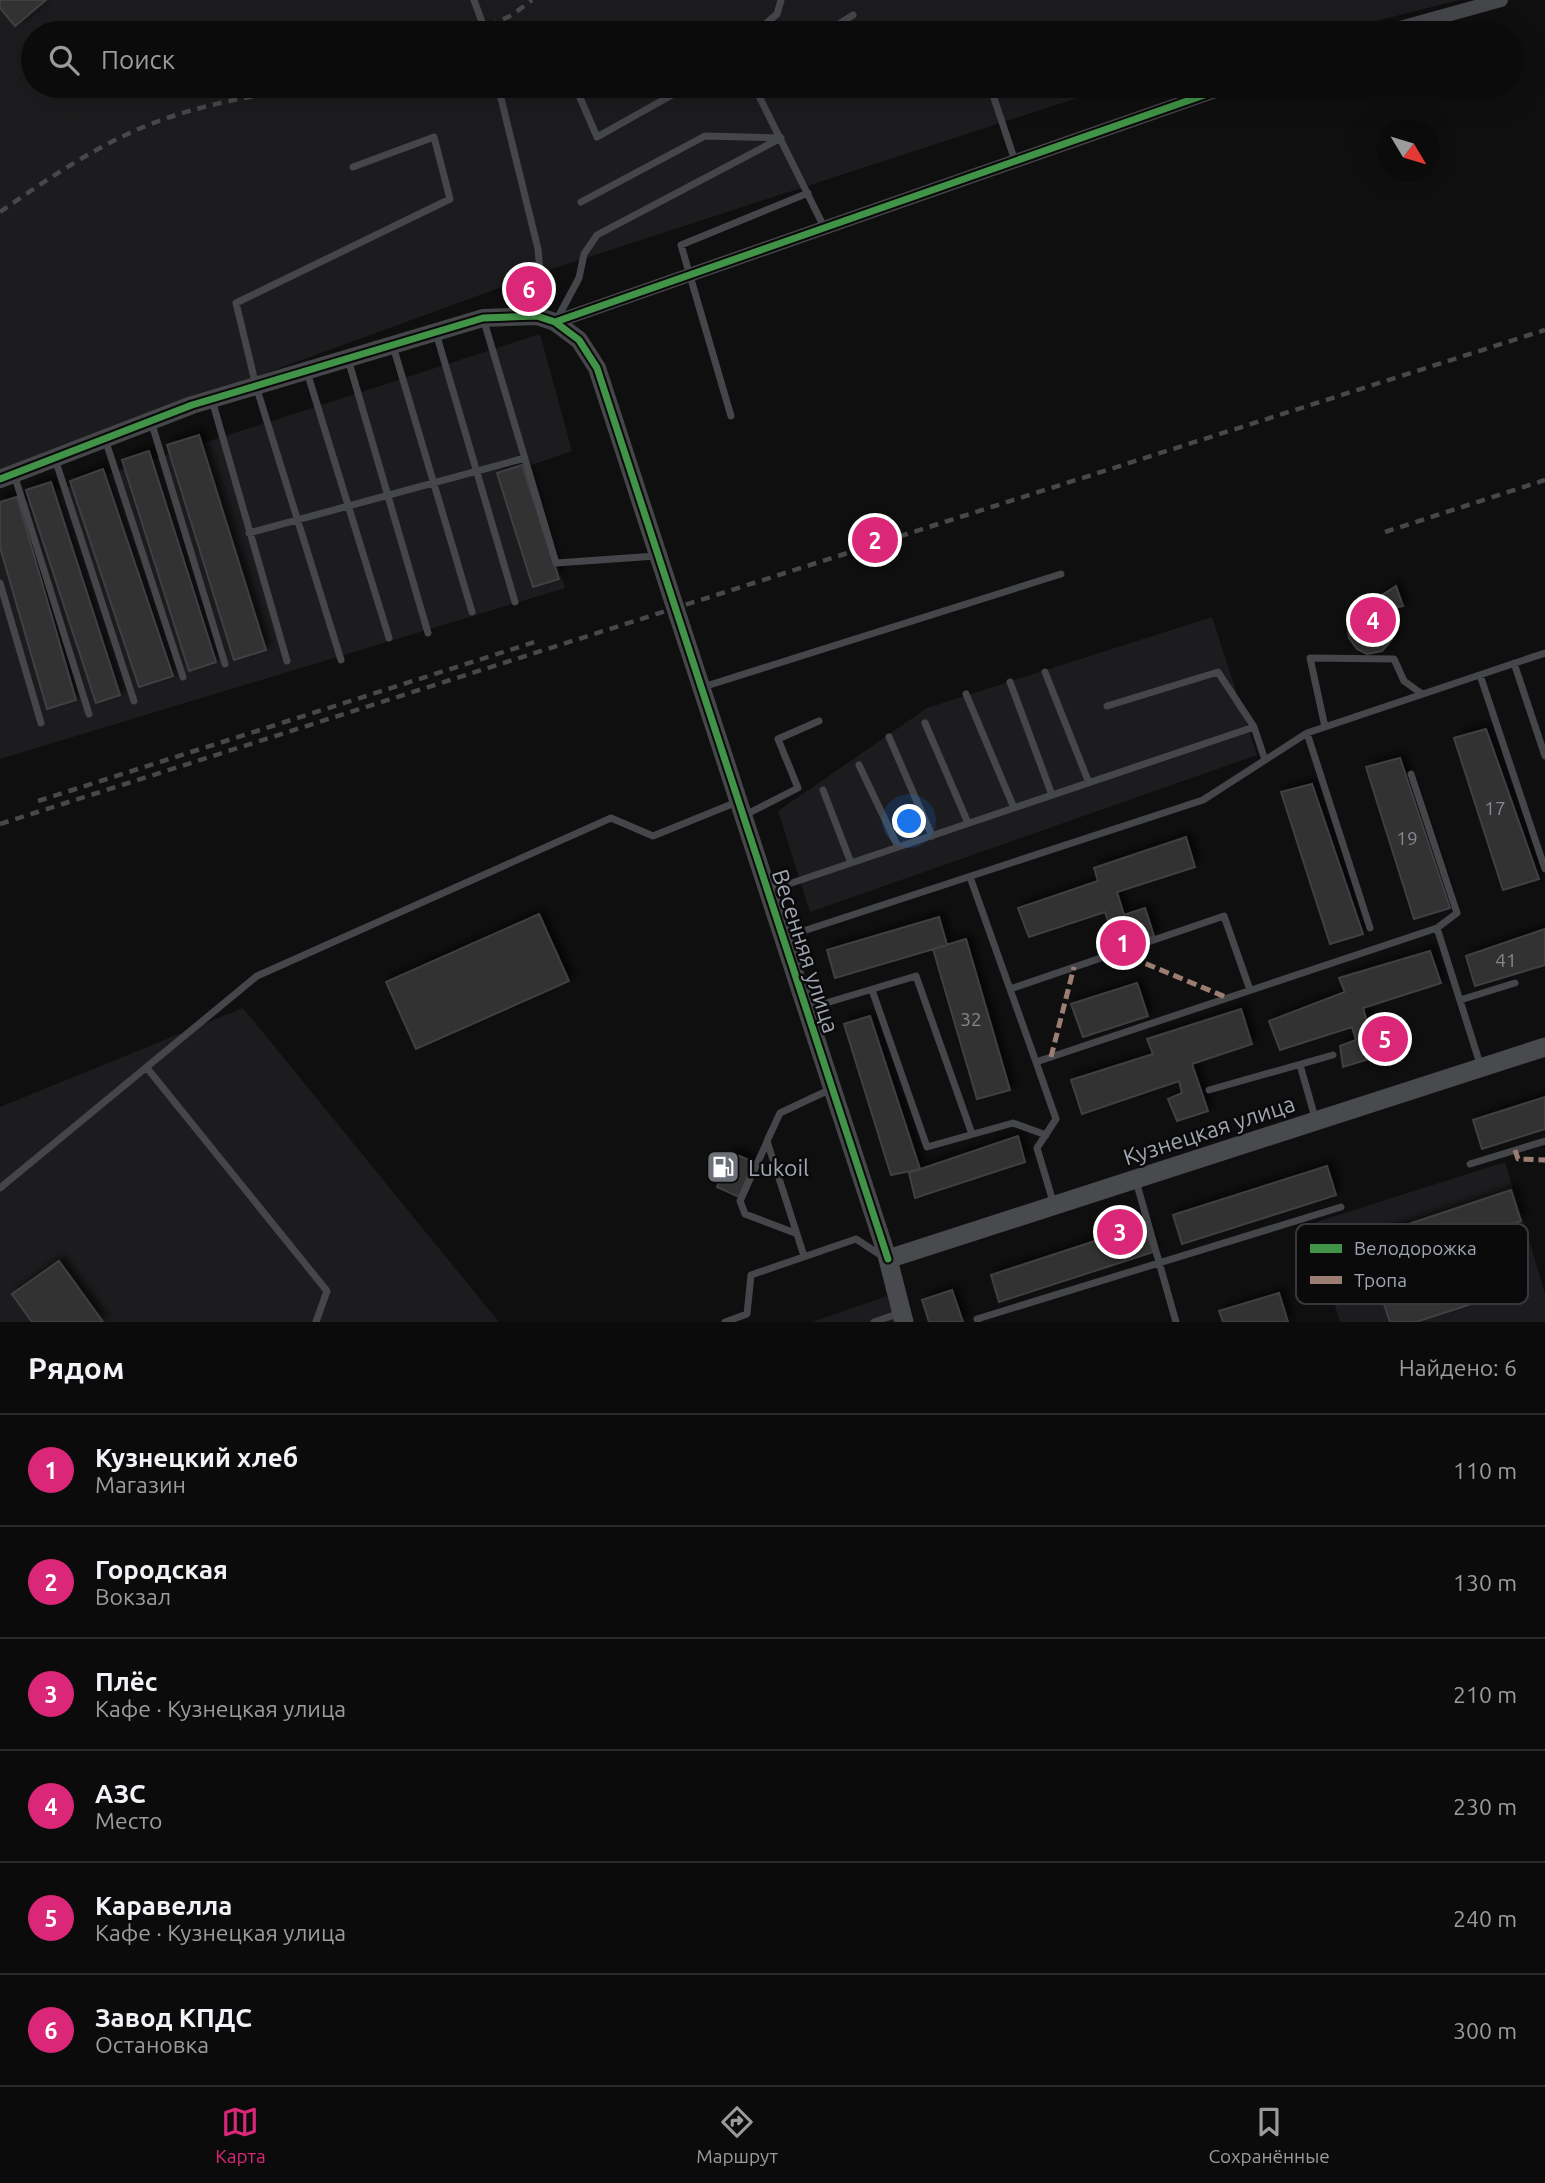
<!DOCTYPE html>
<html lang="ru">
<meta charset="utf-8">
<style>
:root{--surface:#0b0b0c;--page:#141415;--text:#f1f3f6;--muted:#9a9b9d;--line:#2b2b2d;--accent:#db2777}
body{margin:0;font-family:Ubuntu,sans-serif;background:var(--page);color:var(--text)}
.compass{position:absolute;left:1377px;top:119px;width:63px;height:63px;border-radius:50%;background:var(--surface);box-shadow:0 7px 28px #0002;rotate:128deg}
.you{position:absolute;left:910px;top:822px;width:24px;height:24px;margin:-18px;border:5px solid #fff;border-radius:50%;background:#1a73e8;box-shadow:0 0 0 10px #1a73e833}
.badge{display:grid;place-items:center;width:46px;height:46px;border-radius:50%;background:var(--accent);color:#fff;font-size:23px;font-weight:700}
.pin{position:absolute;translate:-50% -50%;border:4px solid #fff;box-shadow:0 2px 7px #0006}
.list{margin:0;padding:0;list-style:none}
h2{display:flex;justify-content:space-between;align-items:center;height:91px;margin:0;padding:0 28px;font-size:30px}
h2 small{font-size:23px;font-weight:400;color:var(--muted)}
.list li{display:grid;grid-template-columns:46px 1fr auto;gap:21px;align-items:center;box-sizing:border-box;height:112px;padding:0 28px;border-top:2px solid var(--line)}
.list b{display:block;font-size:26px;white-space:nowrap}
.list p{margin:0;font-size:23px;white-space:nowrap;color:var(--muted)}
.list em{font-size:23px;font-style:normal;color:var(--muted)}
.icon{flex:none;width:38px;height:38px;fill:none;stroke:currentColor;stroke-width:2;stroke-linecap:round;stroke-linejoin:round}
.map{position:relative;flex:none;width:1545px;height:1322px;overflow:hidden}
.search{position:absolute;background:var(--surface);box-shadow:0 7px 28px #0002;left:21px;right:21px;top:21px;height:77px;display:flex;align-items:center;gap:18px;box-sizing:border-box;padding:0 24px;border-radius:38px;color:var(--muted);font-size:26px}
.sheet{height:763px;background:var(--surface)}
nav{display:flex;justify-content:space-around;align-items:center;box-sizing:border-box;height:98px;border-top:2px solid var(--line);background:var(--surface);font-size:19px;color:var(--muted)}
nav a{display:grid;justify-items:center;gap:4px}
nav .on{color:var(--accent)}
.map>svg:first-child{display:block}
</style>
<div class="map">
<svg width="1545" height="1322" viewBox="0 0 1545 1322">
<defs>
<filter id="shadow"><feDropShadow dx="5" dy="-5" stdDeviation="3.5" flood-color="#0009"/></filter>
</defs>
<rect width="100%" height="100%" fill="#0f0f10"/>
<path fill="#1c1c1e" d="M0,0H1460L1328,33H33V86H1114L543,272L0,470Z
M540,334L572,451L529,466L565,588L0,759V509Z
M1212,617L1257,755L810,912L778,811L927,708Z
M243,1008L499,1322H0V1107Z
M1505,1162L1545,1293V1322H1340L1310,1224Z
M887,1296L895,1322H812Z"/>
<path fill="#303032" stroke="#3f4043" stroke-width="2" filter="url(#shadow)" d="M0,0H46L15,26L0,8Z
M199,435L266,650L234,660L167,445Z
M149,451L216,662L189,671L122,460Z
M522,465L559,579L533,587L497,473Z
M103,469L173,676L139,687L70,481Z
M51,482L120,695L96,703L26,490Z
M17,497L76,700L47,709L0,547V502Z
M1396,586L1403,606L1393,608L1392,639L1382,651L1367,654L1357,649L1349,638L1348,626L1373,601Z
M1486,729L1539,879L1503,890L1454,738Z
M1400,758L1450,908L1414,919L1366,767Z
M1312,784L1363,934L1330,944L1281,792Z
M1186,837L1195,867L1117,892L1124,915L1145,908L1154,936L1117,949L1105,912L1029,937L1018,908L1098,881L1094,868Z
M539,914L569,981L416,1049L386,982Z
M939,917L947,945L835,978L827,950Z
M1545,929V965L1475,986L1466,956Z
M966,939L1010,1090L977,1099L933,949Z
M1430,951L1441,983L1363,1008L1369,1029L1393,1023L1401,1049L1343,1067L1340,1046L1356,1040L1352,1027L1280,1050L1269,1021L1345,992L1339,978Z
M1137,983L1148,1016L1083,1037L1071,1004Z
M1241,1009L1252,1044L1192,1064L1208,1111L1177,1121L1168,1099L1182,1093L1179,1081L1082,1114L1071,1080L1153,1054L1147,1039Z
M870,1016L920,1169L891,1175L844,1024Z
M1545,1097V1129L1482,1149L1473,1120Z
M1018,1136L1025,1162L915,1198L909,1173Z
M732,1153L754,1162L739,1197L717,1187L721,1177L708,1172L714,1157L727,1162Z
M1327,1166L1336,1195L1182,1244L1173,1215Z
M1511,1190L1521,1221L1447,1245L1458,1277L1508,1261L1517,1289L1416,1322H1390L1382,1298L1433,1281L1422,1249L1349,1273L1340,1247Z
M1144,1225L1153,1252L999,1302L991,1275Z
M59,1261L103,1322H32L12,1294Z
M952,1290L963,1322H929L922,1300Z
M1279,1293L1288,1322H1223L1219,1311Z"/>
<g fill="none" stroke-linecap="round" stroke-linejoin="round">
<path stroke="#454649" stroke-width="7" d="M474,0L486,33
M971,32L972,33
M755,33L777,14L781,0
M825,33L853,15
M498,86L538,249L544,317
M575,86L597,137L688,86
M754,86L824,227
M990,86L1015,161
M581,202L705,136L780,138
M483,318L556,563L656,556
M556,321L579,278L584,254L597,235L781,138
M436,333L515,602
M393,346L472,612
M348,359L428,633
M307,372L389,638
M212,400L287,661
M731,416L681,245L808,193
M151,421L225,664
M105,439L183,677
M55,459L134,701
M14,474L89,714
M249,533L525,458
M0,583L41,723
M341,660L256,386L236,303L450,199L434,137L353,167
M1514,663L1545,756
M1045,672L1089,783
M1480,675L1545,869
M1010,682L1052,795
M703,687L1061,574
M966,694L1014,808
M1107,706L1218,672L1254,727L1265,760
M925,723L968,823
M1325,727L1310,658L1394,659L1404,681L1422,694
M1307,733L1370,928
M889,737L932,836
M859,765L898,847
M1411,774L1457,913L1437,928L1481,1067
M823,790L851,863
M745,815L798,788L778,739L819,721
M970,877L1036,1062
M768,891L1254,727
M785,937L1203,800L1307,733L1545,653
M1010,989L1224,916L1250,990
M872,990L927,1147L1013,1123L1046,1135
M1460,1000L1515,983
M806,1009L916,976L972,1134
M1300,1065L1316,1121
M147,1068L327,1291L316,1322
M1209,1090L1333,1055
M767,1142L740,1201L745,1214L795,1233
M1470,1164L1545,1141
M1136,1181L1176,1322
M0,1188L257,976L611,818L653,836L737,802
M1054,1205L1037,1148L1056,1119L1036,1062L1437,928
M804,1256L767,1141L780,1113L831,1089
M725,1322L747,1314L751,1275L856,1239L882,1256
M874,1322L900,1313
M978,1322L977,1319L1341,1207"/>
<path stroke="#454649" stroke-width="14" d="M1382,33L1501,0
M555,322L1230,86"/>
<path stroke="#454649" stroke-width="18" d="M0,479L192,405L483,318L537,316L555,322L579,340L597,368L888,1259"/>
<path stroke="#494a4e" stroke-width="19" d="M904,1322L888,1259L1545,1047"/>
<path stroke="#47484b" stroke-width="4.5" stroke-dasharray="9 7" stroke-linecap="butt" d="M474,33L512,15L532,0
M0,212C49,178 100,143 156,122C206,103 260,95 312,86
M1385,532L1545,480
M38,801L538,641
M0,824L1545,330"/>
<path stroke="#9b7d72" stroke-width="5" stroke-dasharray="10 5" stroke-linecap="butt" d="M1118,952L1228,998
M1051,1057L1074,967
M1515,1150L1518,1159L1545,1160"/>
<defs>
<path id="cycleway" d="M555,322L1230,86
M0,479L192,405L483,318L537,316L555,322L579,340L597,368L888,1259"/>
</defs>
<use href="#cycleway" stroke="#0a0a0b" stroke-width="11"/>
<use href="#cycleway" stroke="#419447" stroke-width="7"/>
</g>
<defs>
<symbol id="fuel-square" viewBox="-11 -11 22 22"><rect x="-9" y="-9" width="18" height="18" rx="4" fill="#6e7078" stroke="#0a0a0b"/><path d="M-5.5-6h7V0h2V4h1.3V-2.5L3-4.5l.8-.8L6-3V5H2.5V1h-1V6h-7ZM-4.2-4.7v3.2H.2V-4.7Z" fill="#fff"/></symbol>
</defs>
<g fill-rule="evenodd">
<use href="#fuel-square" x="704" y="1148" width="38" height="38"/>
</g>
<g text-anchor="middle" dominant-baseline="central" stroke-width="5" stroke-linejoin="round" paint-order="stroke">
<g font-size="19" fill="#858890">
<text x="1495" y="808">17</text>
<text x="1407" y="838">19</text>
<text x="1506" y="960">41</text>
<text x="971" y="1019">32</text>
</g>
<g font-size="23" fill="#a1a5b0" stroke="#0a0a0b">
<text transform="translate(806 951) rotate(72)">Весенняя улица</text>
<text transform="translate(1209 1130) rotate(-18)">Кузнецкая улица</text>
</g>
<g font-size="23" fill="#a1a5b0" stroke="#0a0a0b" text-anchor="start">
<text x="748" y="1167">Lukoil</text>
</g>
</g>
<rect x="1296" y="1224" width="232" height="80" rx="10" fill="#0a0a0b" stroke="#37383d" stroke-width="2"/>
<rect x="1310" y="1244" width="32" height="9" fill="#419447"/>
<rect x="1310" y="1276" width="32" height="8" fill="#9b7d72"/>
<g font-size="19" fill="#a1a5b0">
<text x="1354" y="1255">Велодорожка</text>
<text x="1354" y="1287">Тропа</text>
</g>
</svg>
<svg class="compass" viewBox="-18 -18 36 36"><path d="M0-13l5 13h-10z" fill="#e53935"/><path d="M0 13l5-13h-10z" fill="#9a9b9d"/></svg>
<div class="you"></div>
<div class="pin badge" style="left:1123px;top:943px">1</div>
<div class="pin badge" style="left:875px;top:540px">2</div>
<div class="pin badge" style="left:1120px;top:1232px">3</div>
<div class="pin badge" style="left:1373px;top:620px">4</div>
<div class="pin badge" style="left:1385px;top:1039px">5</div>
<div class="pin badge" style="left:529px;top:289px">6</div>
<div class="search"><svg class="icon" aria-label="search" viewBox="0 0 24 24"><circle cx="10" cy="10" r="6"/><path d="M15 15l6 6"/></svg>Поиск</div>
</div>
<section class="sheet">
<h2>Рядом<small>Найдено: 6</small></h2>
<ul class="list">
<li><span class="badge">1</span><div><b>Кузнецкий хлеб</b><p>Магазин</p></div><em>110 m</em></li>
<li><span class="badge">2</span><div><b>Городская</b><p>Вокзал</p></div><em>130 m</em></li>
<li><span class="badge">3</span><div><b>Плёс</b><p>Кафе · Кузнецкая улица</p></div><em>210 m</em></li>
<li><span class="badge">4</span><div><b>АЗС</b><p>Место</p></div><em>230 m</em></li>
<li><span class="badge">5</span><div><b>Каравелла</b><p>Кафе · Кузнецкая улица</p></div><em>240 m</em></li>
<li><span class="badge">6</span><div><b>Завод КПДС</b><p>Остановка</p></div><em>300 m</em></li>
</ul>
</section>
<nav>
<a class="on"><svg class="icon" aria-label="map" viewBox="0 0 24 24"><path d="M3 6l6-2 6 2 6-2v14l-6 2-6-2-6 2zM9 4v14M15 6v14"/></svg>Карта</a>
<a><svg class="icon" aria-label="directions" viewBox="0 0 24 24"><path d="M12 3l9 9-9 9-9-9zM9 14v-3h6M13 9l2 2-2 2"/></svg>Маршрут</a>
<a><svg class="icon" aria-label="saved" viewBox="0 0 24 24"><path d="M7 4h10v16l-5-4-5 4z"/></svg>Сохранённые</a>
</nav>
